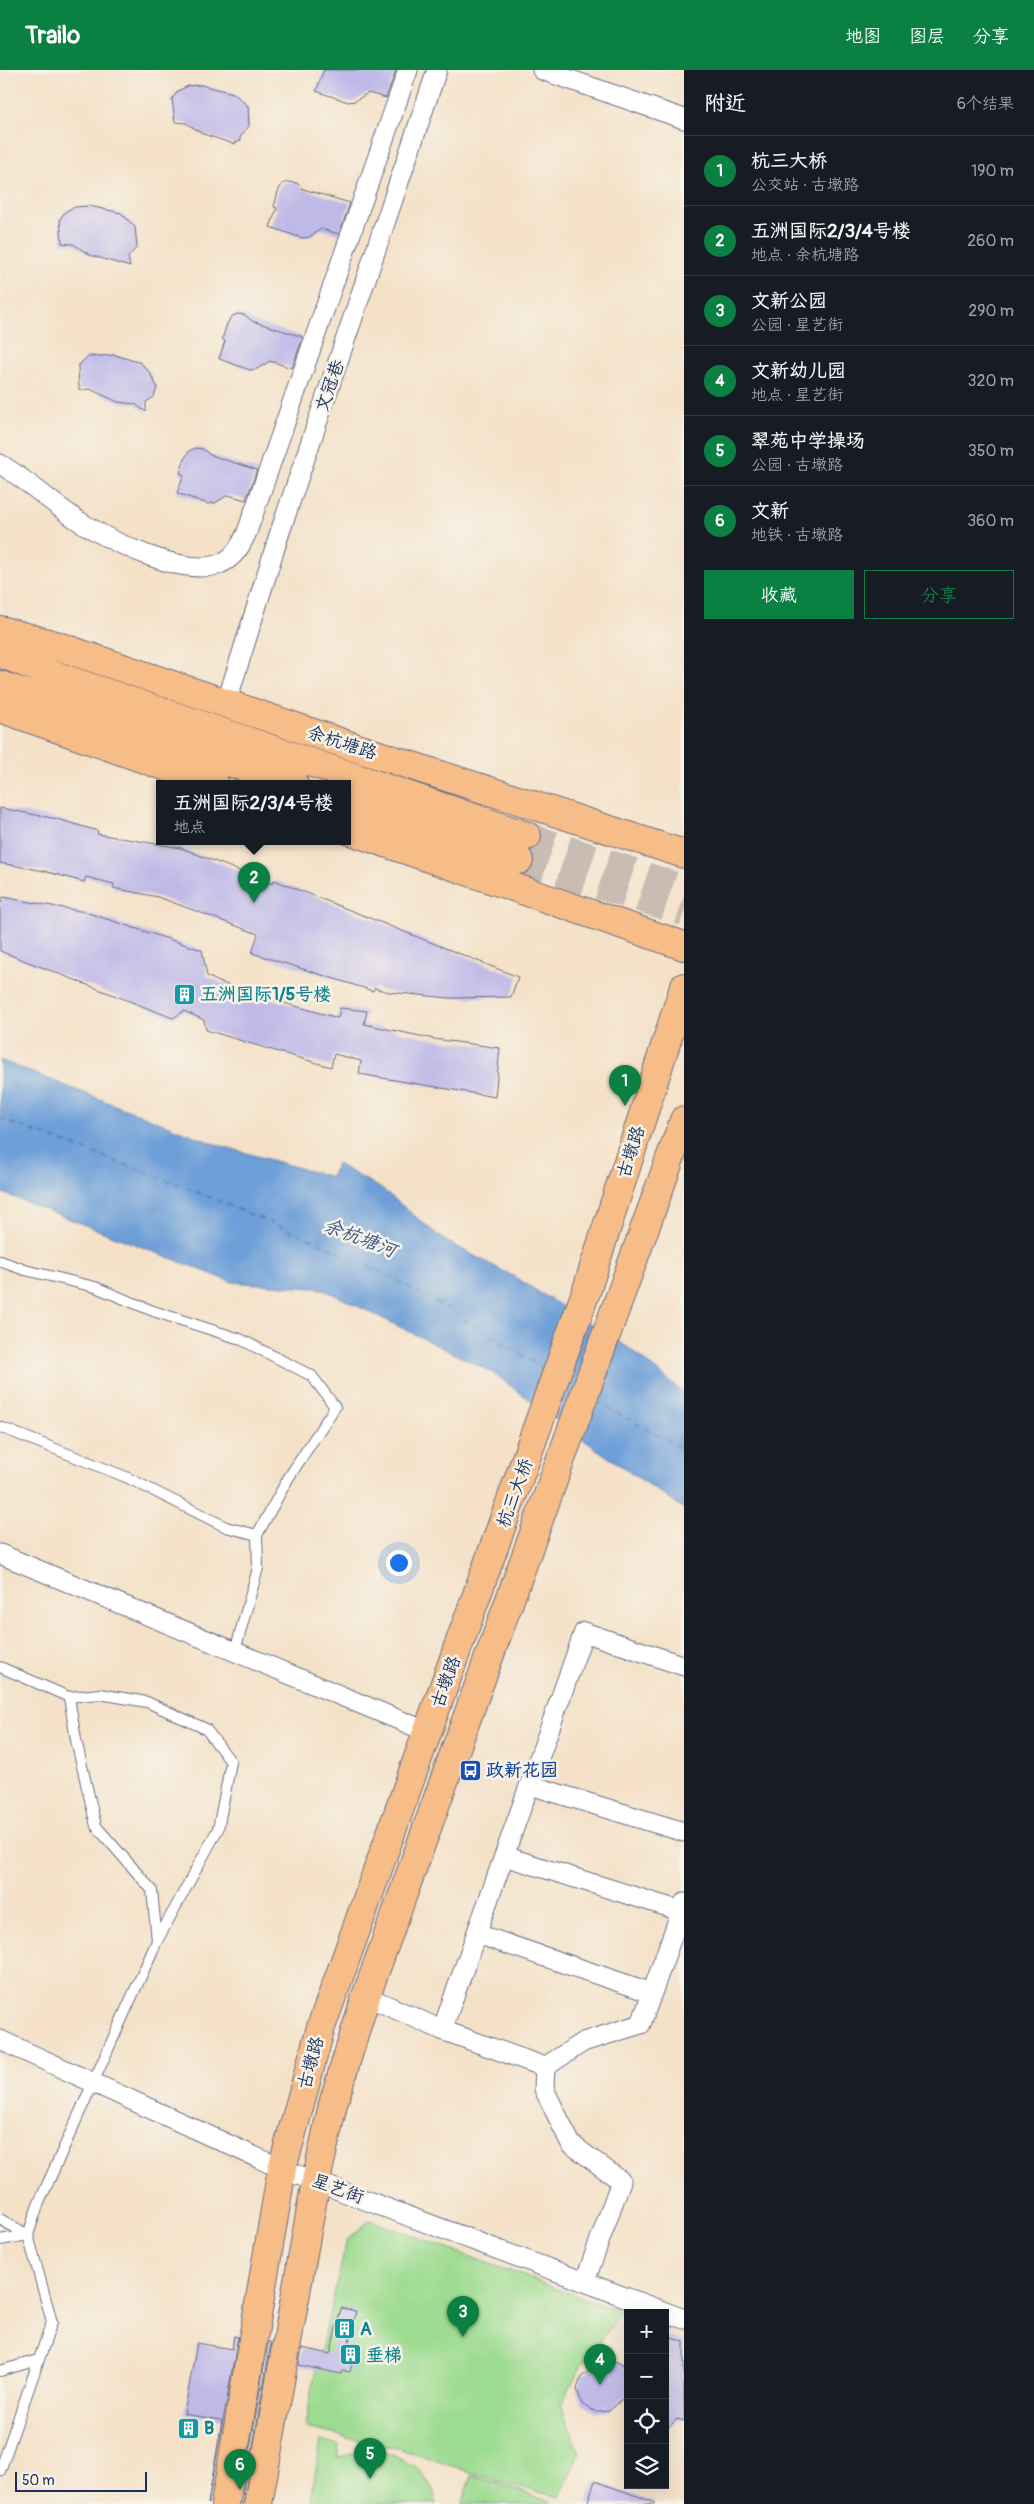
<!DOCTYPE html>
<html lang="zh">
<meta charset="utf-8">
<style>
:root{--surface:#171b24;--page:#242831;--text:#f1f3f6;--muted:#9ea1a6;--line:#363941;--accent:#0b8043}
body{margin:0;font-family:Pangolin,"LXGW WenKai TC",sans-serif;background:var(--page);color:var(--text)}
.controls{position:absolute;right:15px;bottom:15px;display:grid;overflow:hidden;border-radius:0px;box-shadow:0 5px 20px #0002}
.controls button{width:45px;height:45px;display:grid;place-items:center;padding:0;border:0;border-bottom:1px solid var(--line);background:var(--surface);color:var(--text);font:25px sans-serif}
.scale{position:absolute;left:15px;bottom:12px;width:132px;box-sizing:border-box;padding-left:5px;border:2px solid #1b2f5e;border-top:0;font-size:14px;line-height:18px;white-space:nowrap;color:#1b2f5e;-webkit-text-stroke:4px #f7f3e8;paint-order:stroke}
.you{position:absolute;left:398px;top:1492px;width:18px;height:18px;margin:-12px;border:4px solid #fff;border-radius:50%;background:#1a73e8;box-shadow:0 0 0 8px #1a73e833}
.badge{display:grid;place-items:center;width:32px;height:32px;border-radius:50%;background:var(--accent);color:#fff;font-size:16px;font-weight:700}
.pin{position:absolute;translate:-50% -41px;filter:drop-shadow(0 1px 2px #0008)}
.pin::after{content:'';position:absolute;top:26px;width:18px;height:15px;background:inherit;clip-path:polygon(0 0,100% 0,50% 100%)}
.popup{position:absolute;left:156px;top:710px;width:195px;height:65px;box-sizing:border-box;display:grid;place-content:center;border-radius:0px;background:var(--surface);filter:drop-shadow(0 1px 4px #0005);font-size:16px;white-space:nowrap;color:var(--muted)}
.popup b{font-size:19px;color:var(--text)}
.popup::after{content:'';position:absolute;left:50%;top:100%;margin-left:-10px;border:10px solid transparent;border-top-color:var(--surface)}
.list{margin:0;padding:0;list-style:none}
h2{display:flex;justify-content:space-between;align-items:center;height:65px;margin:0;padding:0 20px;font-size:21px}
h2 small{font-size:16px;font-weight:400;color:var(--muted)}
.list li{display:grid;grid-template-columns:32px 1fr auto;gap:15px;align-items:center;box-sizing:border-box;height:70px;padding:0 20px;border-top:1px solid var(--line)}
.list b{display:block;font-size:19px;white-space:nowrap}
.list p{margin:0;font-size:16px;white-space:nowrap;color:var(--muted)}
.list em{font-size:16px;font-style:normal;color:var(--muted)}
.actions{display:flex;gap:10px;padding:15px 20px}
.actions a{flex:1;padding:11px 0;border:1px solid var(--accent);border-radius:0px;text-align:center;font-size:18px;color:var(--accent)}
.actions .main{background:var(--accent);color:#fff}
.icon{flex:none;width:28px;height:28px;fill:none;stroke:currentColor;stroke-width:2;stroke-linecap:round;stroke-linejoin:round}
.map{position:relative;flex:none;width:684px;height:2434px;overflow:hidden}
header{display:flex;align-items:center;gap:30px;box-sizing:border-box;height:70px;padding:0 25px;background:var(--accent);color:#fff}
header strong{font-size:24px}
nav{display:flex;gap:28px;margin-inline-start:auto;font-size:18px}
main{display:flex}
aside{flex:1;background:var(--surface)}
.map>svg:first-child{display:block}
</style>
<header>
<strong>Trailo</strong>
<nav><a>地图</a><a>图层</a><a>分享</a></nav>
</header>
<main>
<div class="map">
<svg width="684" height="2434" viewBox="0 0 684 2434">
<rect width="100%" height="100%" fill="#f7f3e8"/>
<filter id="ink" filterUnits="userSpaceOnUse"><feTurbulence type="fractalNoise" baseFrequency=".02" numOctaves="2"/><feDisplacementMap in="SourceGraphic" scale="10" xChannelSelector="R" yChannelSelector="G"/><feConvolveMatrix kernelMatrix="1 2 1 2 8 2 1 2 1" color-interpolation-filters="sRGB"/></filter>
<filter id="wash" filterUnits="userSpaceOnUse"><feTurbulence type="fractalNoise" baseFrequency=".0096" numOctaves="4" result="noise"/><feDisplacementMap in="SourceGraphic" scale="20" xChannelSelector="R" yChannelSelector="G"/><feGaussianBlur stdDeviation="1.12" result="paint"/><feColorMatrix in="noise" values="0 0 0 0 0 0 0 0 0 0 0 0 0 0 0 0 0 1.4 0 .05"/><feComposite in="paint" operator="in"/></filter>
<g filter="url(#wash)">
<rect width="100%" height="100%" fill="#f4e1c8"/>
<path fill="#9ddb90" stroke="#5c8577" d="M370,2150L622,2242L583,2293L561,2335L579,2383L560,2427L512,2416L401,2379L306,2358L311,2321L347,2170Z
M321,2370L339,2375L337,2388L370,2379L392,2385L418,2398L433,2419L437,2434H310Z
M472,2405L551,2432L550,2434H462Z"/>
<path fill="#6d9fd8" stroke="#44679b" d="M0,990L215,1074L331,1107L337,1094L382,1119L444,1170L513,1206L629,1278L684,1323V1439L595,1378L493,1303L323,1219L232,1212L0,1122Z"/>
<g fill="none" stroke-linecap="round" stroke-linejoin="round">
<path stroke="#385689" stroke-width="1" stroke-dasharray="6 5" stroke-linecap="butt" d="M0,1049L172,1112L318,1172L385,1204L450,1240L544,1299
M597,1332L684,1379"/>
</g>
<g id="blocks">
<path fill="#bfb9e8" d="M324,0H396L386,28L368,23L355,31L348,32L316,21Z
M201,15L233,23L248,36L249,56L240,67L241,70L234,74L203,64L186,53L175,52L172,29L178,21L188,16Z
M288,112L297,113L303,119L350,133L339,164L321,159L309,167L302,168L270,157L277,138L274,137L278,122L282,114Z
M89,136L121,143L135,157L137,177L128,187L130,197L90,185L73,174L62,173L60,149L66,141L75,137Z
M237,244L245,245L252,251L303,267L292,298L270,291L257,299L250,300L219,289L225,271L222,269L227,254L231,247Z
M115,285L141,293L150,303L157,317L154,327L146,332V342L135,334L118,332L90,319L79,320L78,296L87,287Z
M195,378L203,379L210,385L257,400L246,430L228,425L215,433L208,434L177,423L184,405L180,403L185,388L189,381Z
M0,738L57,749L98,761L97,764L181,778L273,814L274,810L518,907L511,927L449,928L389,922L374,918L373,921L252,883L258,864L158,827L113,818L114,814L86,807L84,812L44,801L0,793Z
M3,827L85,842L202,880L207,906L219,912L274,930L338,948L340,938L367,941L364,954L434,969L500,978L495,1027L359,1004L361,991L334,984L331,997L282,983L206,960L204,950L184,941L173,948L0,881V836Z
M341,2238L356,2241L347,2280L355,2282L350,2302L342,2301L341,2304L299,2295L302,2278L330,2284Z
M234,2266L238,2267L208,2434L222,2350L184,2344L197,2273L232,2279Z
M665,2266L684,2272V2351L677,2349L665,2361Z
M268,2272H271L243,2434H241Z
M611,2290L628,2296V2324L609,2341L596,2342L582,2334L577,2319L581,2307L592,2299L609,2297Z
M595,2411L654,2432V2434H587Z"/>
</g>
</g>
<g filter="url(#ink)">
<use href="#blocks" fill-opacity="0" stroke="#676d83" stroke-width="1"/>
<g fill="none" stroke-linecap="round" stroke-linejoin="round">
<path stroke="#c9bdb3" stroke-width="28" stroke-dasharray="28 14" stroke-linecap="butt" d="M527,766L684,819
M519,790L684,842"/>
<defs>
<path id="service" d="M0,1191L25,1200L95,1217L153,1241L240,1269L312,1306L335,1337L289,1407L257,1465L258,1498L235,1581
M0,1357L126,1407L226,1457L257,1465
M0,1597L69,1627L76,1670L96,1756L152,1820L157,1871L38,2135L28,2165L0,2170
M69,1627L100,1624L147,1632L206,1659L231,1692L218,1759L157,1871
M0,2149L28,2165L52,2252L0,2401
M0,2301L38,2290"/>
<path id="minor" d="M542,0L684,49
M0,394C31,412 56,438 87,456C117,474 181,505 217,495C233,490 241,476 247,462L408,0
M226,634L279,465L437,0
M0,1484L428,1662
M530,1715L684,1762
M504,1786L681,1841
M477,1864L652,1923
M366,1926L442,1960L545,1997L583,1972L641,1954L684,1833
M442,1960L584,1562L684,1596
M0,1970L282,2099L684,2249
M545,1997L544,2019L571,2074L621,2111L585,2211"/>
<path id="primary" d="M0,560L52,574L360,679L684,784
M0,583L60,607L527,766
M0,615L294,714
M0,638L215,714
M348,732L519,790
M348,760L684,876
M225,2434L282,2099L321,1957L587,1219L684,917
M258,2434L316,2111L333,2034L366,1926L684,1050"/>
</defs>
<use href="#service" stroke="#676d83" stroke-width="12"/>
<use href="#minor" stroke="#676d83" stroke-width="21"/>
<use href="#primary" stroke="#676d83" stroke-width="30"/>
<use href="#service" stroke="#fff" stroke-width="10"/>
<use href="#minor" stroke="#fff" stroke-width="19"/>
<use href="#primary" stroke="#f7bd88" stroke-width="28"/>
</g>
</g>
<defs>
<symbol id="building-square" viewBox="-11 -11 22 22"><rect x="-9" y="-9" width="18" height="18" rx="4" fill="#0f9aa8" stroke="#f7f3e8"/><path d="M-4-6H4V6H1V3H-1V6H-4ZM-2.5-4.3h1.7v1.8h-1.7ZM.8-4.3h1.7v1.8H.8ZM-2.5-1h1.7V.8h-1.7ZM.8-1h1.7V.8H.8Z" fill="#fff"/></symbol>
<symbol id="bus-square" viewBox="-11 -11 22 22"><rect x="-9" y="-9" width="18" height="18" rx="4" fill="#1a4fb4" stroke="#f7f3e8"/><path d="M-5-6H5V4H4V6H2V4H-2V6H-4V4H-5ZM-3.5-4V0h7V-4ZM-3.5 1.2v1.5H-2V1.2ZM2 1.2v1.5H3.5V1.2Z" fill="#fff"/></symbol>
</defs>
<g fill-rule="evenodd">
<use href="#building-square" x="172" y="912" width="25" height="25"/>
<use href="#bus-square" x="458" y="1688" width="25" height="25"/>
<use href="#building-square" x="332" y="2246" width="25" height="25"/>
<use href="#building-square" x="338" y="2272" width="25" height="25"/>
<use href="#building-square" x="176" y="2346" width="25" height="25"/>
</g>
<g text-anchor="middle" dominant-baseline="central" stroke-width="5" stroke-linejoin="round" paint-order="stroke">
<g font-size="18" fill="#1b2f5e" stroke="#f7f3e8">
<text transform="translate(330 316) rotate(-71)">文冠巷</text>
<text transform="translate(342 673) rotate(18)">余杭塘路</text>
<text transform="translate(631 1082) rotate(-72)">古墩路</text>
<text transform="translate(515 1423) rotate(-70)">杭三大桥</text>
<text transform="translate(446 1612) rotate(-70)">古墩路</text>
<text transform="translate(311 1993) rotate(-75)">古墩路</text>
<text transform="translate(338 2119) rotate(20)">星艺街</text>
</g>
<g font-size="18" font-weight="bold" fill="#0d838f" stroke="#f7f3e8" text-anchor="start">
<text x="200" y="924">五洲国际1/5号楼</text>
<text x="360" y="2259">A</text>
<text x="366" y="2285">垂梯</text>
<text x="204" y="2358">B</text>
</g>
<g font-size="18" font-weight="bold" fill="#164399" stroke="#f7f3e8" text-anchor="start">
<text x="486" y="1700">政新花园</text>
</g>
<g font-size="19" font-style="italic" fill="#385689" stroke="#f7f3e8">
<text transform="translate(360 1168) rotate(21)">余杭塘河</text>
</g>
</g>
</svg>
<div class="controls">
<button>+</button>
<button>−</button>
<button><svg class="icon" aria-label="locate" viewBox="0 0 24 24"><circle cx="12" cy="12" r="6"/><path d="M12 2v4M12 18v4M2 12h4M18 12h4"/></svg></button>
<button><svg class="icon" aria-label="layers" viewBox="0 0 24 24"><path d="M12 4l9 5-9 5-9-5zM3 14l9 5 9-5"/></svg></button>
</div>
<div class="scale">50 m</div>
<div class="you"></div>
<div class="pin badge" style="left:625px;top:1036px">1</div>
<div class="pin badge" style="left:254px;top:833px">2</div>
<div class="popup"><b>五洲国际2/3/4号楼</b>地点</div>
<div class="pin badge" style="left:463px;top:2267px">3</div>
<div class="pin badge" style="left:600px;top:2315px">4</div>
<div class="pin badge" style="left:370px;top:2409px">5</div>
<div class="pin badge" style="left:240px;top:2420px">6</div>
</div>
<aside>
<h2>附近<small>6个结果</small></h2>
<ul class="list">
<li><span class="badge">1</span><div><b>杭三大桥</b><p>公交站 · 古墩路</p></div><em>190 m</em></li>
<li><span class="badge">2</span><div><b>五洲国际2/3/4号楼</b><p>地点 · 余杭塘路</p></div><em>260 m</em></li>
<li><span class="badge">3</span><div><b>文新公园</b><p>公园 · 星艺街</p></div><em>290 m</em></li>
<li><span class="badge">4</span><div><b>文新幼儿园</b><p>地点 · 星艺街</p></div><em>320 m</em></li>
<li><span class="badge">5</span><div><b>翠苑中学操场</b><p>公园 · 古墩路</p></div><em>350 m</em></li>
<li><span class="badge">6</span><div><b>文新</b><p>地铁 · 古墩路</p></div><em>360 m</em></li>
</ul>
<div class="actions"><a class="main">收藏</a><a>分享</a></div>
</aside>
</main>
